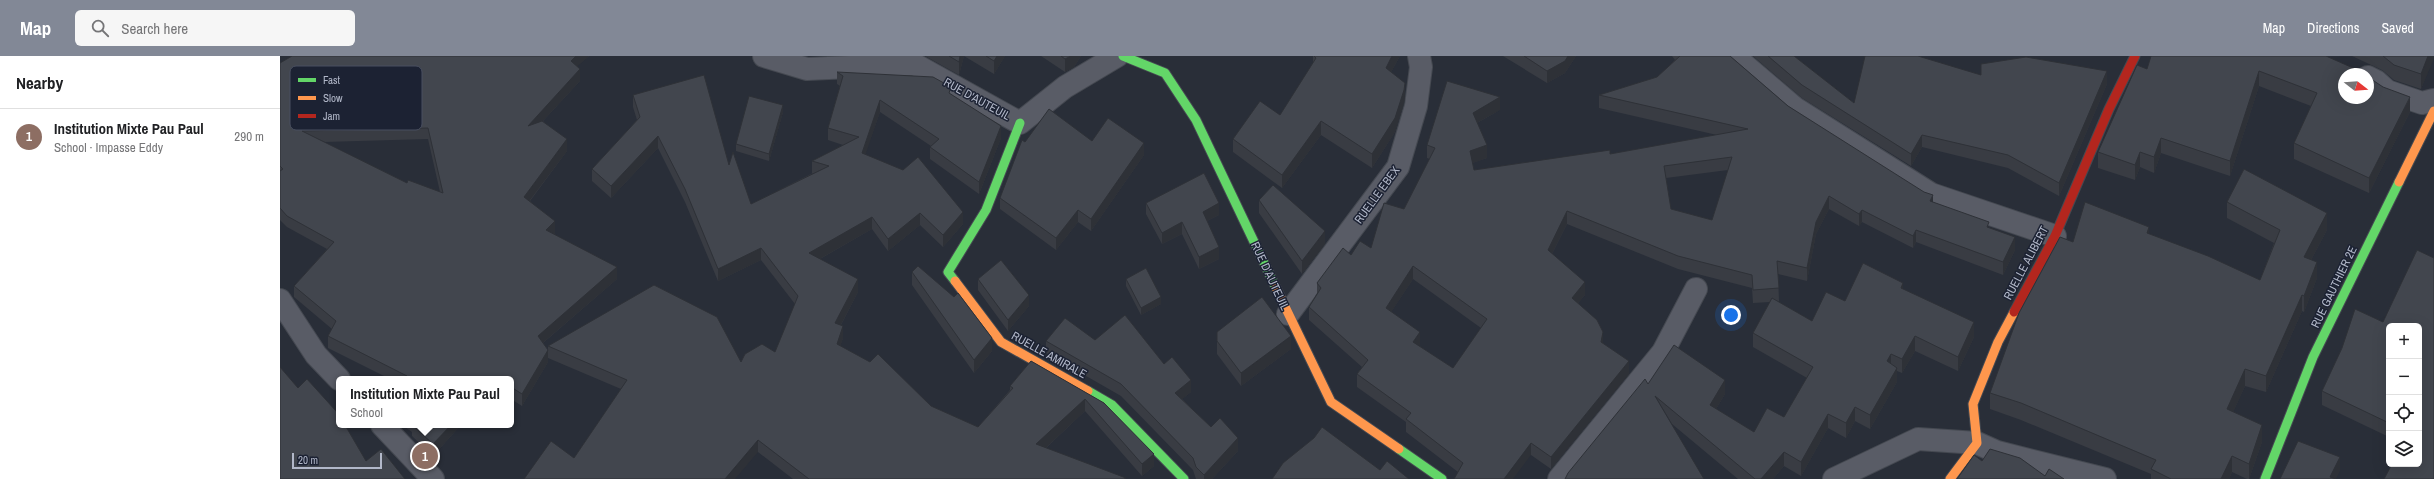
<!DOCTYPE html>
<meta charset="utf-8">
<style>
:root{--surface:#fff;--page:#f6f6f6;--text:#202124;--muted:#757577;--line:#e0e0e0;--accent:#828896}
body{margin:0;font-family:"Archivo Narrow",sans-serif;background:var(--page);color:var(--text)}
.controls{position:absolute;right:12px;bottom:12px;display:grid;overflow:hidden;border-radius:6px;box-shadow:0 4px 16px #0002}
.controls button{width:36px;height:36px;display:grid;place-items:center;padding:0;border:0;border-bottom:1px solid var(--line);background:var(--surface);color:var(--text);font:20px sans-serif}
.compass{position:absolute;left:2058px;top:12px;width:36px;height:36px;border-radius:50%;background:var(--surface);box-shadow:0 4px 16px #0002;rotate:107deg}
.scale{position:absolute;left:12px;bottom:10px;width:90px;box-sizing:border-box;padding-left:4px;border:2px solid #b2b8c9;border-top:0;font-size:11px;line-height:14px;white-space:nowrap;color:#b2b8c9;-webkit-text-stroke:3px #1c2233;paint-order:stroke}
.you{position:absolute;left:1451px;top:259px;width:14px;height:14px;margin:-10px;border:3px solid #fff;border-radius:50%;background:#1a73e8;box-shadow:0 0 0 6px #1a73e833}
.badge{display:grid;place-items:center;width:26px;height:26px;border-radius:50%;background:var(--accent);color:#fff;font-size:13px;font-weight:700}
.pin{position:absolute;translate:-50% -50%;border:2px solid #fff;box-shadow:0 1px 4px #0006}
.popup{position:absolute;left:56px;top:320px;width:178px;height:52px;box-sizing:border-box;display:grid;place-content:center;border-radius:6px;background:var(--surface);filter:drop-shadow(0 1px 3px #0005);font-size:13px;white-space:nowrap;color:var(--muted)}
.popup b{font-size:15px;color:var(--text)}
.popup::after{content:'';position:absolute;left:50%;top:100%;margin-left:-8px;border:8px solid transparent;border-top-color:var(--surface)}
.list{margin:0;padding:0;list-style:none}
h2{display:flex;justify-content:space-between;align-items:center;height:52px;margin:0;padding:0 16px;font-size:17px}
h2 small{font-size:13px;font-weight:400;color:var(--muted)}
.list li{display:grid;grid-template-columns:26px 1fr auto;gap:12px;align-items:center;box-sizing:border-box;height:56px;padding:0 16px;border-top:1px solid var(--line)}
.list b{display:block;font-size:15px;white-space:nowrap}
.list p{margin:0;font-size:13px;white-space:nowrap;color:var(--muted)}
.list em{font-size:13px;font-style:normal;color:var(--muted)}
.icon{flex:none;width:22px;height:22px;fill:none;stroke:currentColor;stroke-width:2;stroke-linecap:round;stroke-linejoin:round}
.map{position:relative;flex:none;width:2154px;height:423px;overflow:hidden}
header{display:flex;align-items:center;gap:24px;box-sizing:border-box;height:56px;padding:0 20px;background:var(--accent);color:#fff}
header strong{font-size:19px}
nav{display:flex;gap:22px;margin-inline-start:auto;font-size:14px}
.search{width:280px;height:36px;background:var(--page);display:flex;align-items:center;gap:10px;box-sizing:border-box;padding:0 14px;border-radius:6px;color:var(--muted);font-size:15px}
main{display:flex}
aside{flex:1;background:var(--surface)}
.map>svg:first-child{display:block}
</style>
<header>
<strong>Map</strong>
<div class="search"><svg class="icon" aria-label="search" viewBox="0 0 24 24"><circle cx="10" cy="10" r="6"/><path d="M15 15l6 6"/></svg>Search here</div>
<nav><a>Map</a><a>Directions</a><a>Saved</a></nav>
</header>
<main>
<aside>
<h2>Nearby<small></small></h2>
<ul class="list">
<li><span class="badge" style="background:#8d6e63">1</span><div><b>Institution Mixte Pau Paul</b><p>School · Impasse Eddy</p></div><em>290 m</em></li>
</ul>
</aside>
<div class="map">
<svg width="2154" height="423" viewBox="0 0 2154 423">
<rect width="100%" height="100%" fill="#292e38"/>
<g fill="none" stroke-linecap="round" stroke-linejoin="round">
<defs>
<path id="street" d="M484,0L527,13L634,8L740,67L785,31L837,0
M1454,0L1515,52L1651,138L1775,180
M2088,21L2096,25L2107,35L2142,47L2154,44
M0,244L36,299L59,323
M1008,258L1118,111L1136,50L1141,11L1139,0
M102,369L153,423
M1279,423L1383,296L1416,233
M1554,423L1638,383L1697,387L1717,396L1825,423"/>
<path id="fast" d="M843,0L885,17L916,64L996,232
M675,225L668,216L706,154L740,67
M808,335L832,349L904,423
M1119,393L1162,423
M1985,423L2033,301L2119,126"/>
<path id="slow" d="M2119,126L2154,55
M675,225L721,286L808,335
M996,232L1051,346L1119,393
M1670,423L1697,387L1693,348L1718,286L1734,256"/>
<path id="jam" d="M1734,256L1775,180L1829,53L1855,0"/>
</defs>
<use href="#street" stroke="#454951" stroke-width="24"/>
<use href="#fast" stroke="#454951" stroke-width="11"/>
<use href="#slow" stroke="#454951" stroke-width="11"/>
<use href="#jam" stroke="#454951" stroke-width="11"/>
<use href="#street" stroke="#595c66" stroke-width="22"/>
<use href="#fast" stroke="#63d668" stroke-width="9"/>
<use href="#slow" stroke="#ff974d" stroke-width="9"/>
<use href="#jam" stroke="#b3261e" stroke-width="9"/>
</g>
<path fill="#393c43" fill-rule="evenodd" d="M12,0H309L297,10L300,25L263,65L287,95L250,145L275,177L274,178L337,223L263,287L268,306L242,350L231,343V323H110L48,292V280L52,273L14,241V230L47,193L7,171L0,164V7ZM148,83L160,136L127,127L44,86Z
M645,0H725L714,18L684,0L679,19Z
M761,0H801L794,11L785,16Z
M1033,0H1120L1111,16L1125,40L1124,47L1115,76L1092,112L1041,79L1002,132L953,96V83L1000,59L1033,8Z
M1223,0H1296L1285,17L1267,27Z
M1392,0H1450L1508,50L1653,146L1709,171L1735,194L1723,219L1636,186L1633,192L1582,166L1579,170L1549,153L1536,178L1527,225L1498,218L1499,245H1497L1532,265L1565,245L1623,233L1694,281L1678,315L1635,295L1622,317L1617,315V326L1590,373L1575,365L1566,382L1548,372L1521,420L1504,410L1493,423H1458L1392,368L1368,328L1445,338L1436,353L1474,376L1504,361L1527,322L1473,291V277L1490,246L1473,247L1472,232L1398,213L1287,168L1272,198L1305,239L1298,247L1323,287L1349,318L1271,413L1251,399L1178,416L1126,376V366L1077,331V318L1082,311L1029,264V251L1037,237V227L1071,199L1091,192L1124,153L1150,103L1147,102V89L1220,54L1197,67L1207,102L1192,107L1194,114L1330,98L1437,79L1319,52V39L1377,21L1395,4ZM1448,114L1432,164L1391,153L1386,122ZM1133,223L1201,272L1173,312L1139,290L1140,289L1111,256Z
M1473,0H1514L1574,47L1701,19L1827,28L1779,140L1728,112L1642,91L1631,110L1522,42Z
M2046,0L2130,56L2089,137L2014,103V87L2031,50L1979,30L1950,120L1881,97L1874,117L1860,111L1855,124L1818,112V96L1867,13Z
M2072,0H2154L2141,33L2114,24L2102,14Z
M557,16L671,38L721,82L699,138L650,103V91L651,90L600,56L585,98L683,168L663,191L640,169L608,195L592,173L540,203L578,236L561,269L563,282L560,290L651,350L698,371L730,334V330L751,305L824,347L874,410L862,420L805,355L766,392L846,423H513L478,396L294,402L341,333L268,302V290L461,306L495,296L515,248L481,204L438,225L405,146L378,92L331,142L312,125V113L357,64L353,51V39L449,109L471,148L533,117H532V105L563,89L548,84V72L560,30L557,28Z
M503,56L489,105L456,95V88Z
M812,85L864,99L811,175L798,166L776,194L720,153V142L745,86Z
M979,144L1045,188L1022,218L979,157Z
M1947,146L2047,174L2031,204L2037,222L2024,256L2022,255L1986,336L1965,330L1953,356L1982,386L1969,423H1967L1952,416L1949,423H1871V418L1741,364L1710,353V337L1793,186L1869,178L1980,224L1994,187L1947,162Z
M866,147L939,159L927,165L939,203L919,213L902,178L882,188L866,158Z
M2137,194L2154,202V423H2104L2112,408H2139V270H2109V381L2042,349V335L2062,292L2075,253L2103,266Z
M632,216L712,295L694,317L632,229Z
M698,223L749,250L728,275L698,234Z
M846,223L881,248L861,259L846,230Z
M937,276L1011,293L961,330L937,298Z
M815,284L884,308L911,336L902,343L931,371L958,395L932,423H916L913,414L841,340L766,297V285Z
M122,369H181L153,400L132,380V376Z"/>
<path fill="#2e3137" d="M296,0H309L291,16V5Z
M680,0H684L679,19V6Z
M717,0H725L714,18V5Z
M791,0H801L794,11L785,16V3Z
M1112,0H1120L1106,25V12Z
M1288,0H1296L1285,17L1267,27V15Z
M2148,0H2154V3L2141,33V18Z
M300,13V25L248,81V70Z
M1827,15V28L1779,140V127Z
M1979,15V30L1950,120V105Z
M1125,27V40L1124,47L1115,76L1092,112V98Z
M1220,41V54L1193,69V57Z
M2130,41V56L2089,137V122Z
M600,44V56L582,109V97Z
M503,49V56L489,105V98Z
M1041,65V79L1002,132V119Z
M721,70V82L699,138V126Z
M1642,79V91L1631,110V98Z
M378,80V92L331,142V130Z
M1881,82V97L1874,117V101Z
M287,83V95L244,152V141Z
M864,87V99L811,175V163Z
M1207,89V102L1190,108V95Z
M1860,96V111L1855,124V109Z
M1653,139V152L1650,145Z
M1549,140V153L1536,178L1527,225V212L1536,166Z
M939,147V159L923,167V156Z
M798,154V166L776,194V182Z
M1582,154V166L1579,170V158Z
M1287,155V168L1268,206V194Z
M683,156V168L663,191V179Z
M640,157V169L608,195V183Z
M2047,157V174L2024,217V201Z
M592,161V173L529,209V197Z
M275,165V177L266,186V174Z
M902,166V178L882,188V177Z
M1869,171V187L1867,177Z
M1636,174V186L1633,192V180Z
M1045,175V188L1022,218V205Z
M1735,181V194L1723,219V206Z
M939,191V203L919,213V201Z
M481,192V204L438,225V213Z
M2037,206V222L2024,256V240Z
M1133,210V223L1106,264V252Z
M337,211V223L258,291V280Z
M578,223V236L555,280V267Z
M1305,226V239L1292,254V242Z
M1623,227V241L1621,232Z
M749,239V250L728,275V264Z
M2022,239V255L1986,336V320Z
M881,241V248L861,259V252Z
M1694,266V281L1678,315V301Z
M563,270V282L557,300V288Z
M1140,276V289L1133,299V286Z
M1323,276V289L1321,286Z
M1011,280V293L961,330V317Z
M1635,280V295L1622,317V303Z
M712,282V295L694,317V304Z
M268,294V306L242,350V338Z
M1611,298V312L1607,305Z
M1349,305V318L1271,413V401Z
M1617,312V326L1590,373V359Z
M1965,313V330L1947,370V353Z
M911,324V336L895,349V337Z
M1445,324V338L1430,363V349Z
M805,343V355L756,401V388Z
M1575,351V365L1566,382V367Z
M1548,358V372L1521,420V406Z
M171,369H181L153,400V388Z
M1982,369V386L1969,423V408Z
M958,382V395L932,423H924V419Z
M478,384V396L455,423H445Z
M1251,387V399L1233,423H1224Z
M1504,396V410L1493,423H1481Z
M874,398V410L862,420V408Z
M1952,400V416L1949,423H1941Z
M2060,401V415L2056,423L2050,421Z"/>
<path fill="#42464e" stroke="#2e3137" fill-rule="evenodd" d="M12,0H296L291,5L300,13L248,70L262,65L287,83L244,141L275,165L266,174L337,211L258,280L268,294L242,338L231,331V323H216L214,322L213,323H125L127,320L48,280L56,265L14,230L54,186L7,160L0,152V115L3,113L0,110V7ZM148,72L163,137L128,124L127,127L22,75Z
M669,0H680L679,6Z
M706,0H717L714,5Z
M781,0H791L785,3Z
M1034,0H1112L1106,12L1125,27L1124,34L1115,62L1092,98L1041,65L1002,119L953,83L980,45L1000,59L1036,2Z
M1244,0H1288L1285,5L1267,15Z
M1400,0H1450L1508,50L1644,136L1653,139L1650,145L1709,166L1707,171L1735,181L1723,206L1636,174L1633,180L1582,154L1579,158L1549,140L1536,166L1527,212L1497,205L1499,232L1473,234L1472,219L1398,200L1287,155L1268,194L1305,226L1292,242L1317,264L1323,276L1321,286L1349,305L1271,401L1251,387L1224,423H1174L1183,407L1126,363L1131,357L1077,318L1088,304L1029,251L1041,232L1037,227L1063,192L1071,199L1080,185L1091,192L1104,147L1124,153L1155,92L1147,89L1167,25L1220,41L1193,57L1207,89L1190,95L1194,114L1330,94V98L1468,73L1319,39L1377,21ZM1452,101L1432,164L1391,153L1384,110ZM1133,210L1207,263L1173,312L1133,286L1140,276L1106,252Z
M1488,0H1514L1574,47L1585,0H1638L1701,19V8L1746,1L1827,15L1779,127L1728,99L1642,79L1631,98L1522,29Z
M1871,0H2046L2080,15L2084,18H2064V42H2088V21L2103,31L2130,41L2089,122L2014,87L2037,37L1979,15L1950,105L1881,82L1874,101L1860,96L1855,109L1818,96L1857,9L1867,13Z
M2103,0H2148L2141,18L2114,9Z
M557,16L653,21L671,31L669,37L721,70L699,126L650,91L659,83L600,44L582,97L623,114L638,101L683,156L663,179L640,157L608,183L592,161L529,197L578,223L555,267L563,270L557,288L590,306L598,298L651,350L698,371L733,332L730,330L751,305L824,347L874,398L862,408L805,343L756,388L846,422L844,423H529L478,384L445,423H244L271,385L294,402L347,324L268,290L374,229L437,261L461,306L465,298L482,288L495,296L518,240L481,192L438,213L405,133L378,80L331,130L312,113L360,61L353,39L424,19L449,109L453,96L471,148L549,110L532,105L579,81L548,72L563,20Z
M469,40L503,49L489,98L456,88Z
M769,53L812,85L828,62L864,87L811,163L798,154L776,182L720,142L742,84L745,86Z
M1964,113L2047,157L2024,201L2037,206L2024,240L2022,239L1986,320L1965,313L1947,353L1982,369L1969,408L1952,400L1941,423H1891L1871,413L1876,404L1741,347L1710,337L1739,257L1780,181L1793,186L1805,146L1869,171L1867,177L1928,200L1980,224L2000,174L1947,146Z
M924,117L939,147L923,156L939,191L919,201L902,166L882,177L866,147Z
M993,129L1045,175L1022,205L979,144Z
M2137,194L2154,202V423H2104L2112,408H2139V270H2109V367L2042,335L2062,292L2075,253L2103,266Z
M721,204L749,239L728,264L698,223Z
M1583,207L1623,227L1621,232L1694,266L1678,301L1635,280L1622,303L1611,298L1607,305L1617,312L1590,359L1575,351L1566,367L1548,358L1521,406L1504,396L1481,423H1475L1375,340L1424,423H1285L1288,417L1365,323L1368,328L1394,289L1445,324L1430,349L1474,376L1487,352L1504,361L1533,311L1473,277L1492,242L1532,265L1546,236L1565,245Z
M638,210L674,241L678,237L712,282L694,304L632,216Z
M866,212L881,241L861,252L846,223Z
M982,241L1011,280L961,317L937,285V276Z
M845,259L884,308L892,301L911,324L895,337L931,371L940,362L958,382L924,419L916,411L913,402L841,328L766,285L785,262L815,284Z
M0,311L18,332L27,323L56,355L59,360V369H65L86,405L101,393L125,423H0Z
M132,369H171L153,388Z
M1042,371L1100,414L1107,405L1129,423H992L1003,407L1034,382Z
M2018,385L2060,401L2050,421L2056,423H2000Z
M1710,393L1740,402L1765,420L1769,413L1784,423H1677L1694,399L1702,405Z"/>
<g text-anchor="middle" dominant-baseline="central" stroke-width="3" stroke-linejoin="round" paint-order="stroke">
<g font-size="12" fill="#b2b8c9" stroke="#1c2233">
<text transform="translate(697 43) rotate(29)">RUE D'AUTEUIL</text>
<text transform="translate(1097 139) rotate(-54)">RUELLE EBEX</text>
<text transform="translate(1746 207) rotate(-62)">RUELLE ALIBERT</text>
<text transform="translate(990 220) rotate(65)">RUE D'AUTEUIL</text>
<text transform="translate(2054 231) rotate(-64)">RUE GAUTHIER 2E</text>
<text transform="translate(769 299) rotate(29)">RUELLE AMIRALE</text>
</g>
</g>
<rect x="10" y="10" width="132" height="64" rx="6" fill="#1c2233" stroke="#494f60" stroke-width="1"/>
<rect x="18" y="22" width="18" height="4" fill="#63d668"/>
<rect x="18" y="40" width="18" height="4" fill="#ff974d"/>
<rect x="18" y="58" width="18" height="4" fill="#b3261e"/>
<g font-size="11" fill="#b2b8c9">
<text x="43" y="28">Fast</text>
<text x="43" y="46">Slow</text>
<text x="43" y="64">Jam</text>
</g>
</svg>
<div class="controls">
<button>+</button>
<button>−</button>
<button><svg class="icon" aria-label="locate" viewBox="0 0 24 24"><circle cx="12" cy="12" r="6"/><path d="M12 2v4M12 18v4M2 12h4M18 12h4"/></svg></button>
<button><svg class="icon" aria-label="layers" viewBox="0 0 24 24"><path d="M12 4l9 5-9 5-9-5zM3 14l9 5 9-5"/></svg></button>
</div>
<svg class="compass" viewBox="-18 -18 36 36"><path d="M0-13l5 13h-10z" fill="#e53935"/><path d="M0 13l5-13h-10z" fill="#757577"/></svg>
<div class="scale">20 m</div>
<div class="you"></div>
<div class="pin badge" style="left:145px;top:400px;background:#8d6e63">1</div>
<div class="popup"><b>Institution Mixte Pau Paul</b>School</div>
</div>
</main>
